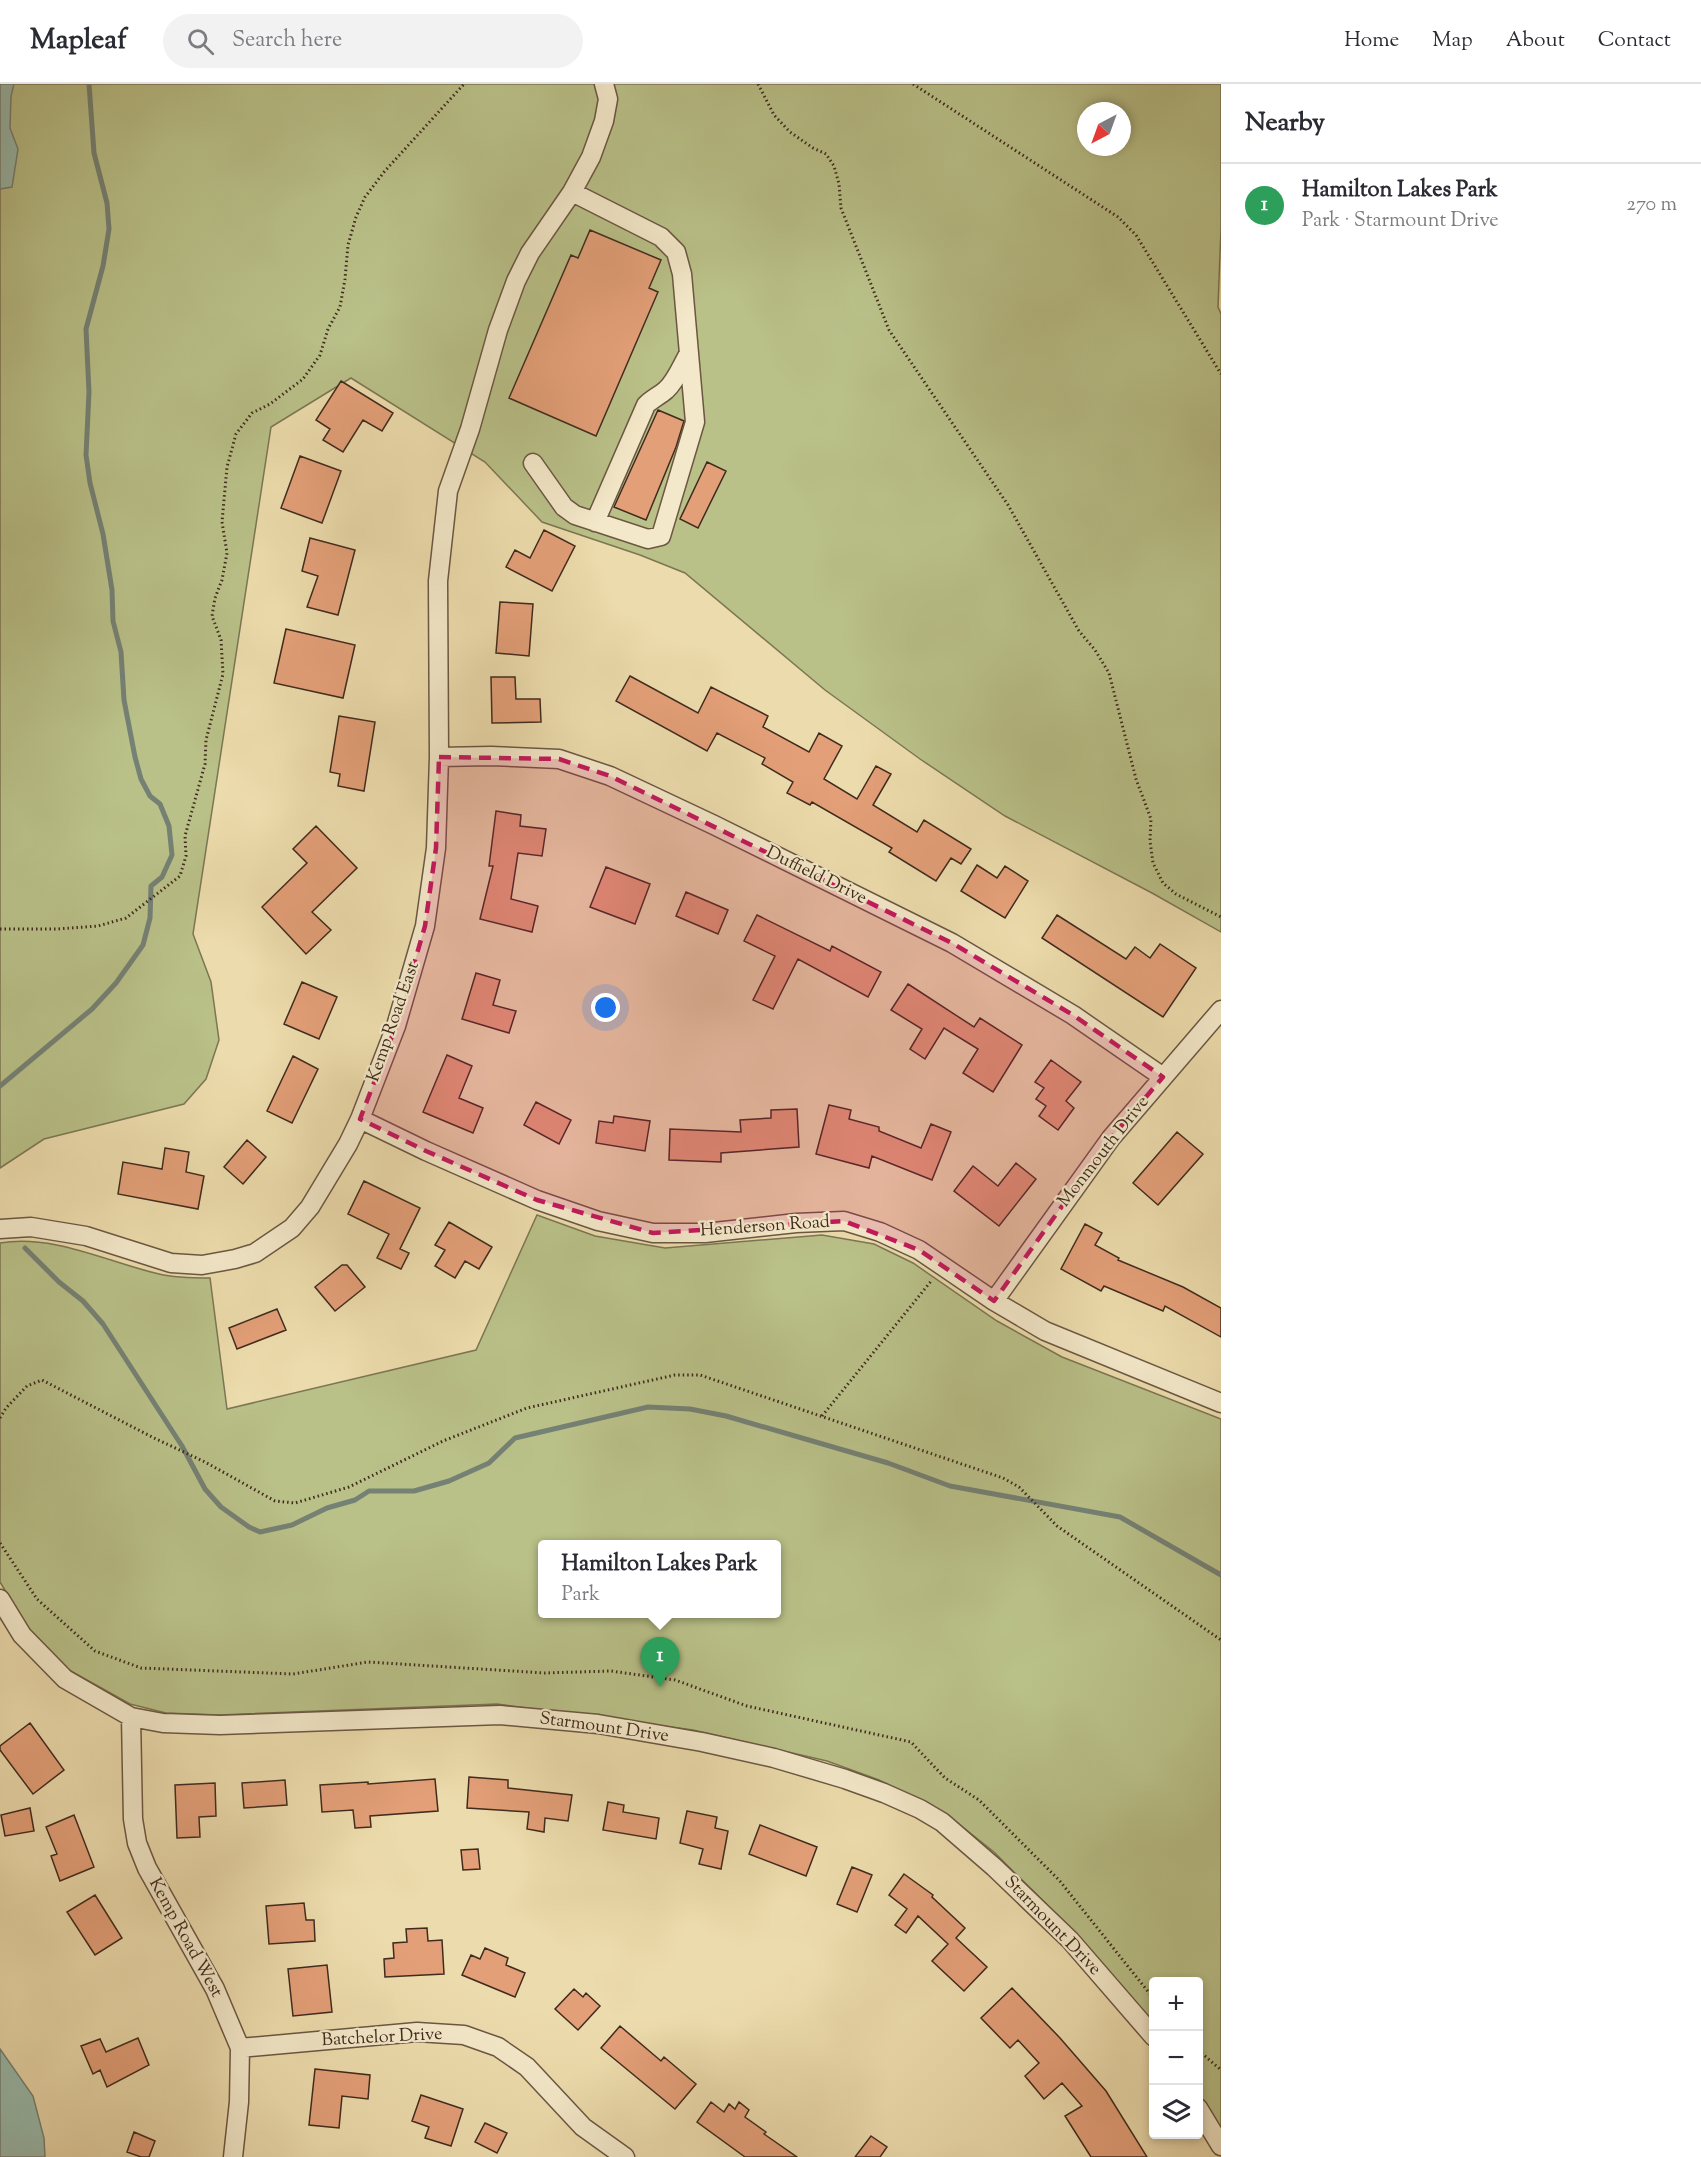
<!DOCTYPE html>
<meta charset="utf-8">
<style>
:root{--surface:#fff;--page:#f2f2f3;--text:#2b2b33;--muted:#7c7c81;--line:#e1e1e2;--accent:#111827}
body{margin:0;font-family:"Sorts Mill Goudy",serif;background:var(--page);color:var(--text)}
.controls{position:absolute;right:18px;bottom:18px;display:grid;overflow:hidden;border-radius:6px;box-shadow:0 3px 9px #0003}
.controls button{width:54px;height:54px;display:grid;place-items:center;padding:0;border:0;border-bottom:2px solid var(--line);background:var(--surface);color:var(--text);font:30px sans-serif}
.compass{position:absolute;left:1077px;top:18px;width:54px;height:54px;border-radius:50%;background:var(--surface);box-shadow:0 3px 9px #0003;rotate:221deg}
.you{position:absolute;left:606px;top:924px;width:21px;height:21px;margin:-15px;border:4px solid #fff;border-radius:50%;background:#1a73e8;box-shadow:0 0 0 9px #1a73e833}
.badge{display:grid;place-items:center;width:39px;height:39px;border-radius:50%;background:var(--accent);color:#fff;font-size:20px;font-weight:700}
.pin{position:absolute;translate:-50% -50px;filter:drop-shadow(0 2px 3px #0008)}
.pin::after{content:'';position:absolute;top:32px;width:21px;height:18px;background:inherit;clip-path:polygon(0 0,100% 0,50% 100%)}
.popup{position:absolute;left:538px;top:1456px;width:243px;height:78px;box-sizing:border-box;display:grid;place-content:center;border-radius:6px;background:var(--surface);filter:drop-shadow(0 2px 4px #0005);font-size:20px;white-space:nowrap;color:var(--muted)}
.popup b{font-size:22px;color:var(--text)}
.popup::after{content:'';position:absolute;left:50%;top:100%;margin-left:-12px;border:12px solid transparent;border-top-color:var(--surface)}
.list{margin:0;padding:0;list-style:none}
h2{display:flex;justify-content:space-between;align-items:center;height:78px;margin:0;padding:0 24px;font-size:26px}
h2 small{font-size:20px;font-weight:400;color:var(--muted)}
.list li{display:grid;grid-template-columns:39px 1fr auto;gap:18px;align-items:center;box-sizing:border-box;height:84px;padding:0 24px;border-top:2px solid var(--line)}
.list b{display:block;font-size:22px;white-space:nowrap}
.list p{margin:0;font-size:20px;white-space:nowrap;color:var(--muted)}
.list em{font-size:20px;font-style:normal;color:var(--muted)}
.icon{flex:none;width:33px;height:33px;fill:none;stroke:currentColor;stroke-width:2;stroke-linecap:round;stroke-linejoin:round}
.map{position:relative;flex:none;width:1221px;height:2073px;overflow:hidden}
header{display:flex;align-items:center;gap:36px;box-sizing:border-box;height:84px;padding:0 30px;background:var(--surface);border-bottom:2px solid var(--line)}
header strong{font-size:28px}
nav{display:flex;gap:33px;margin-inline-start:auto;font-size:21px}
.search{width:420px;height:54px;background:var(--page);display:flex;align-items:center;gap:15px;box-sizing:border-box;padding:0 21px;border-radius:33px;color:var(--muted);font-size:22px}
main{display:flex}
aside{flex:1;background:var(--surface)}
.map>svg:first-child{display:block}
</style>
<header>
<strong>Mapleaf</strong>
<div class="search"><svg class="icon" aria-label="search" viewBox="0 0 24 24"><circle cx="10" cy="10" r="6"/><path d="M15 15l6 6"/></svg>Search here</div>
<nav><a>Home</a><a>Map</a><a>About</a><a>Contact</a></nav>
</header>
<main>
<div class="map">
<svg width="1221" height="2073" viewBox="0 0 1221 2073">
<rect width="100%" height="100%" fill="#ecdbac"/>
<filter id="stains"><feTurbulence type="fractalNoise" baseFrequency=".00333" numOctaves="4"/><feColorMatrix values="0 0 0 0 .2 0 0 0 0 .09 0 0 0 0 .02 0 0 0 .5 -.17"/></filter>
<radialGradient id="worn" r=".72"><stop offset=".6" stop-color="#630" stop-opacity="0"/><stop offset="1" stop-color="#630" stop-opacity=".3"/></radialGradient>
<path fill="#b9c088" stroke="#7c7653" stroke-width="1.5" fill-rule="evenodd" d="M0,0H1221V144L1218,223L1221,230V848L1152,809L1005,732L920,675L825,606L685,489L640,471L542,438L485,378L351,294L271,343L193,850L211,898L219,956L206,995L184,1020L44,1055L0,1084ZM1086,27H1122V63H1086Z
M537,1131L595,1152L665,1164L822,1151L874,1160L913,1179L997,1237L1062,1273L1221,1335V2050L1199,2009L1198,1898H1154L1153,1938L1073,1847L994,1768L946,1730L879,1696L827,1677L693,1646L497,1620L219,1631L166,1629L130,1620L69,1586L27,1543L0,1498V1159C54,1150 107,1178 159,1190C176,1194 193,1194 210,1194L227,1325L476,1266ZM543,1460H777V1530H543Z"/>
<path fill="#99bbad" stroke="#758174" stroke-width="1.5" d="M0,0H14L11,12L10,44L18,65L12,103L0,105Z
M0,1965L33,2012L44,2054L45,2073H0Z"/>
<g fill="none" stroke-linecap="round" stroke-linejoin="round">
<path stroke="#758174" stroke-width="5" d="M0,1002L92,925L116,899L143,861L150,834L151,802L162,793L172,771L169,742L160,720L150,712L141,695L135,673L124,616L121,568L113,537L112,506L103,450L90,399L86,371L89,308L86,245L103,182L109,145L107,119L94,69L89,0
M25,1164L59,1198L83,1217L103,1240L182,1362L205,1405L221,1423L249,1443L260,1448L292,1441L327,1424L355,1416L369,1407H414L449,1397L489,1379L515,1354L648,1323L690,1325L726,1332L888,1379L950,1402L1120,1433L1221,1491"/>
</g>
<path fill="#e39f78" stroke="#402b1e" stroke-width="1.5" d="M590,146L661,176L649,204L658,208L596,352L509,314L571,171L578,174Z
M341,297L393,329L382,347L363,336L343,368L323,356L330,345L316,336Z
M658,326L684,337L676,363L646,436L614,423Z
M300,372L341,387L322,439L281,424Z
M707,378L726,387L698,444L680,435Z
M544,446L575,462L552,507L506,483L515,466L530,474Z
M310,454L355,466L338,531L307,523L318,492L302,487Z
M500,518L533,520L529,572L496,569Z
M286,545L355,561L343,614L274,599Z
M630,592L698,629L711,603L768,632L763,643L809,668L819,649L842,662L824,695L857,715L876,682L891,690L873,721L917,748L924,736L971,765L961,780L951,774L936,797L889,768L892,764L812,718L810,721L787,709L793,698L762,680L765,674L717,649L707,667L616,617Z
M491,593H515L516,615H540L541,638L492,639Z
M339,632L375,638L364,707L338,702L340,690L330,688Z
M496,727L521,731L520,742L546,745L542,772L518,769L511,815L538,822L532,848L480,835L493,782H489Z
M316,742L357,784L312,828L331,846L306,870L262,823L307,779L293,765Z
M977,781L997,794L1005,782L1028,797L1005,834L961,807Z
M606,783L650,800L635,840L590,823Z
M686,808L728,826L718,850L676,832Z
M757,831L830,867L832,862L881,888L868,913L798,875L773,925L753,916L775,872L744,857Z
M1057,831L1126,875L1135,863L1150,874L1160,860L1196,884L1163,933L1042,854Z
M476,889L500,896L493,921L516,927L509,949L462,935Z
M302,898L337,913L319,955L284,940Z
M908,900L974,943L980,934L1022,961L993,1008L963,989L978,965L944,944L925,975L910,965L922,945L891,926Z
M447,971L472,982L459,1014L483,1024L473,1049L423,1028Z
M293,972L318,985L292,1039L267,1027Z
M1051,976L1081,998L1066,1017L1074,1024L1058,1046L1039,1032L1046,1022L1036,1015L1044,1004L1035,998Z
M536,1018L571,1036L559,1060L524,1041Z
M829,1021L851,1026L849,1035L879,1043V1047L921,1064L931,1040L951,1048L932,1096L872,1072L869,1084L816,1070Z
M797,1025L799,1063L721,1069V1078L669,1076L670,1045L741,1048L740,1036L771,1034V1026Z
M614,1032L650,1037L645,1067L596,1059L599,1037L613,1039Z
M1177,1048L1203,1070L1158,1121L1133,1099Z
M247,1056L266,1073L243,1100L224,1083Z
M165,1064L189,1068L186,1088L204,1092L198,1125L118,1110L123,1078L162,1085Z
M1016,1079L1036,1095L999,1142L954,1107L973,1082L998,1102Z
M364,1097L420,1124L400,1165L409,1169L401,1185L377,1174L389,1150L348,1130Z
M449,1138L492,1163L479,1185L465,1177L455,1194L435,1182L445,1166L435,1161Z
M1085,1140L1102,1149L1095,1161L1119,1174L1118,1176L1183,1203L1221,1224V1253L1165,1222L1163,1227L1104,1202L1101,1207L1061,1185Z
M342,1181H347L365,1203L335,1227L315,1203Z
M277,1225L286,1246L237,1265L229,1244Z
M30,1639L64,1686L33,1710L0,1666V1662Z
M469,1693L508,1696V1704L572,1711L568,1737L545,1734L544,1748L527,1745L529,1728L467,1724Z
M435,1695L438,1727L370,1732L371,1743L355,1744L353,1726L322,1728L320,1701L368,1698V1700Z
M285,1696L287,1721L244,1724L242,1699Z
M215,1699L216,1732L199,1733L200,1753L177,1754L175,1701Z
M608,1718L624,1721L623,1728L659,1734L656,1755L603,1746Z
M30,1724L34,1747L5,1752L1,1731Z
M687,1727L717,1733L715,1744L728,1747L721,1785L699,1780L703,1765L680,1759Z
M74,1731L94,1783L60,1797L51,1772L57,1770L46,1743Z
M760,1741L817,1763L806,1792L749,1770Z
M478,1765L480,1785L463,1786L461,1766Z
M852,1783L872,1791L857,1828L837,1820Z
M904,1790L933,1811L932,1813L965,1844L956,1854L987,1883L964,1907L932,1877L948,1860L918,1832L906,1849L895,1841L907,1825L889,1811Z
M95,1811L122,1854L95,1871L67,1828Z
M304,1819L306,1836H314L315,1857L269,1860L266,1822Z
M427,1844L428,1857L442,1856L444,1890L385,1893L384,1875L394,1874L393,1859L407,1858L406,1845Z
M485,1864L508,1874L506,1881L525,1889L515,1913L462,1891L471,1871L480,1875Z
M327,1881L332,1928L293,1932L288,1885Z
M1012,1904L1060,1954L1106,2007L1147,2073H1091L1065,2032L1082,2022L1062,1999L1044,2015L1025,1992L1039,1979L1018,1956L1010,1964L981,1934Z
M574,1905L583,1913L586,1909L600,1922L578,1946L555,1925Z
M620,1942L661,1977L664,1973L696,2000L675,2025L601,1964Z
M138,1954L149,1981L107,2003L100,1986L93,1990L81,1962L100,1955L106,1968Z
M315,1985L370,1991L368,2015L342,2012L339,2044L309,2041Z
M421,2011L463,2025L451,2062L425,2054L429,2043L412,2037Z
M711,2018L724,2028L729,2020L735,2025L739,2018L749,2026L745,2033L766,2048L764,2050L797,2073H745L697,2038Z
M485,2039L507,2049L497,2069L475,2058Z
M134,2048L155,2057L149,2073H141L127,2068Z
M871,2052L887,2063L880,2073H855Z"/>
<g fill="none" stroke-linecap="round" stroke-linejoin="round">
<defs>
<path id="minor" d="M533,379L564,423L575,431L648,455L661,452L695,338L682,190L676,168L661,153L572,108
M595,438L646,321C652,315 659,312 666,306C676,297 682,281 689,269
M439,673L491,672L559,675L610,692L714,741L952,859L1073,931L1163,993
M360,1035L426,1067L537,1116L598,1137L653,1149H705L796,1139L844,1137L880,1148L919,1166L994,1217L1045,1247L1221,1319
M0,1145L31,1143L86,1152L171,1179L202,1181L235,1175L255,1169L292,1144L310,1123L348,1060L360,1035L396,942L425,842L436,764L439,673L438,497L448,407L470,345L498,246L516,197L530,169L572,108L591,73L604,37L608,15L604,0
M994,1217L1111,1054L1221,926
M0,1515L22,1551L65,1595L131,1633L163,1639L220,1641L500,1631L598,1640L702,1658L774,1674L845,1695L884,1709L920,1725L942,1738L994,1783L1070,1856L1154,1953
M131,1633L133,1735L137,1759L147,1784L215,1905L240,1964L239,2018L233,2073
M240,1964L417,1948L464,1951L498,1963L527,1983L583,2043L625,2073
M1198,2024L1221,2062"/>
</defs>
<use href="#minor" stroke="#6b5742" stroke-width="21"/>
<path stroke="#402b1e" stroke-width="3" stroke-dasharray="1.5 3" stroke-linecap="butt" d="M758,0L774,31L790,48L813,64L826,70L834,82L839,100L841,124L889,246L1008,421L1079,547L1095,566L1109,589L1136,695L1151,735L1150,757L1153,779L1163,799L1176,810L1221,833
M913,0L1118,133L1136,151L1221,290
M0,845H57L98,842L126,834L180,792L186,772L185,752L205,680L206,656L223,590L221,556L212,532L215,514L222,496L227,469L222,438L227,383L236,350L252,329L270,320L303,295L320,271L328,245L340,223L345,195L348,161L356,133L365,113L384,88L464,0
M822,1332L932,1196
M0,1334L6,1324L27,1302L42,1296L154,1354L205,1378L275,1417L295,1419L349,1403L443,1357L527,1324L675,1291H700L1003,1394L1019,1403L1057,1442L1221,1556
M0,1459L37,1515L95,1567L141,1584L293,1590L368,1578L545,1589L611,1587L675,1596L747,1622L911,1658L945,1694L979,1716L1059,1796L1154,1915
M1198,1966L1221,1986"/>
<use href="#minor" stroke="#f3e8c9" stroke-width="18"/>
</g>
<path fill="#c2185b" fill-opacity="0.2" stroke="#c2185b" stroke-width="4.5" stroke-dasharray="12 8" stroke-linejoin="round" d="M439,673L559,675L610,692L952,859L1073,931L1163,993L1111,1054L994,1217L919,1166L844,1137L653,1149L537,1116L426,1067L360,1035L396,942L425,842L436,764Z"/>
<g text-anchor="middle" dominant-baseline="central" stroke-width="4.5" stroke-linejoin="round" paint-order="stroke">
<g font-size="18" fill="#402b1e" stroke="#f3e8c9">
<text transform="translate(816 792) rotate(26)">Duffield Drive</text>
<text transform="translate(394 938) rotate(-71)">Kemp Road East</text>
<text transform="translate(1104 1068) rotate(-52)">Monmouth Drive</text>
<text transform="translate(765 1143) rotate(-4)">Henderson Road</text>
<text transform="translate(604 1644) rotate(8)">Starmount Drive</text>
<text transform="translate(1052 1842) rotate(46)">Starmount Drive</text>
<text transform="translate(185 1854) rotate(61)">Kemp Road West</text>
<text transform="translate(382 1954) rotate(-3)">Batchelor Drive</text>
</g>
</g>
<rect width="100%" height="100%" filter="url(#stains)"/>
<rect width="100%" height="100%" fill="url(#worn)"/>
</svg>
<div class="controls">
<button>+</button>
<button>−</button>
<button><svg class="icon" aria-label="layers" viewBox="0 0 24 24"><path d="M12 4l9 5-9 5-9-5zM3 14l9 5 9-5"/></svg></button>
</div>
<svg class="compass" viewBox="-18 -18 36 36"><path d="M0-13l5 13h-10z" fill="#e53935"/><path d="M0 13l5-13h-10z" fill="#7c7c81"/></svg>
<div class="you"></div>
<div class="pin badge" style="left:660px;top:1603px;background:#2e9e5b">1</div>
<div class="popup"><b>Hamilton Lakes Park</b>Park</div>
</div>
<aside>
<h2>Nearby<small></small></h2>
<ul class="list">
<li><span class="badge" style="background:#2e9e5b">1</span><div><b>Hamilton Lakes Park</b><p>Park · Starmount Drive</p></div><em>270 m</em></li>
</ul>
</aside>
</main>
